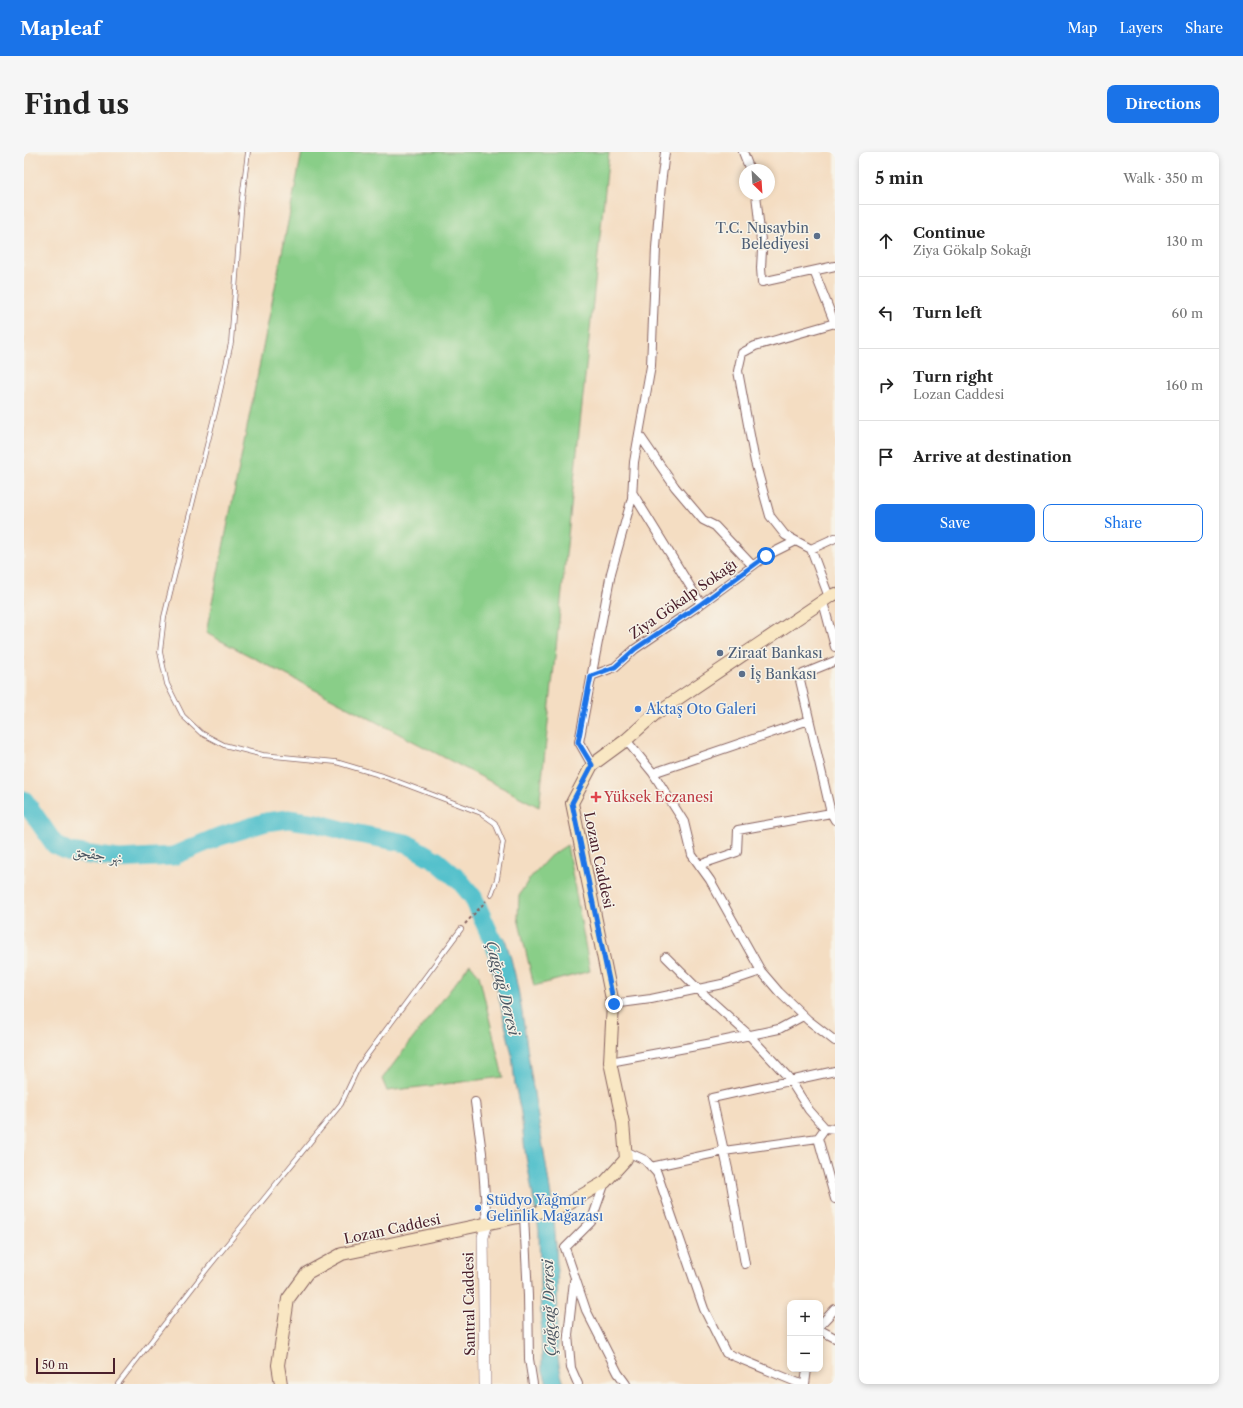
<!DOCTYPE html>
<meta charset="utf-8">
<style>
:root{--surface:#fff;--page:#f6f6f6;--text:#222;--muted:#767676;--line:#e0e0e0;--accent:#1a73e8}
body{margin:0;font-family:"Libre Caslon Text",Amiri,serif;background:var(--page);color:var(--text)}
.controls{position:absolute;right:12px;bottom:12px;display:grid;overflow:hidden;border-radius:8px;box-shadow:0 2px 6px #0003}
.controls button{width:36px;height:36px;display:grid;place-items:center;padding:0;border:0;border-bottom:1px solid var(--line);background:var(--surface);color:var(--text);font:20px sans-serif}
.compass{position:absolute;left:715px;top:12px;width:36px;height:36px;border-radius:50%;background:var(--surface);box-shadow:0 2px 6px #0003;rotate:155deg}
.scale{position:absolute;left:12px;bottom:10px;width:79px;box-sizing:border-box;padding-left:4px;border:2px solid #4a1f2b;border-top:0;font-size:11px;line-height:14px;white-space:nowrap;color:#4a1f2b;-webkit-text-stroke:3px #f7f3e8;paint-order:stroke}
.stop{position:absolute;width:12px;height:12px;margin:-9px;border:3px solid #1a73e8;border-radius:50%;background:#fff}
.stop.end{background:#1a73e8;border-color:#fff;box-shadow:0 1px 4px #0008}
.list{margin:0;padding:0;list-style:none}
h2{display:flex;justify-content:space-between;align-items:center;height:52px;margin:0;padding:0 16px;font-size:17px}
h2 small{font-size:13px;font-weight:400;color:var(--muted)}
.list li{display:grid;grid-template-columns:26px 1fr auto;gap:12px;align-items:center;box-sizing:border-box;height:72px;padding:0 16px;border-top:1px solid var(--line)}
.list b{display:block;font-size:15px;white-space:nowrap}
.list p{margin:0;font-size:13px;white-space:nowrap;color:var(--muted)}
.list em{font-size:13px;font-style:normal;color:var(--muted)}
.actions{display:flex;gap:8px;padding:12px 16px}
.actions a{flex:1;padding:9px 0;border:1px solid var(--accent);border-radius:8px;text-align:center;font-size:14px;color:var(--accent)}
.actions .main{background:var(--accent);color:#fff}
.icon{flex:none;width:22px;height:22px;fill:none;stroke:currentColor;stroke-width:2;stroke-linecap:round;stroke-linejoin:round}
.map{position:relative;flex:none;width:811px;height:1232px;overflow:hidden;border-radius:8px}
header{display:flex;align-items:center;gap:24px;box-sizing:border-box;height:56px;padding:0 20px;background:var(--accent);color:#fff}
header strong{font-size:19px}
nav{display:flex;gap:22px;margin-inline-start:auto;font-size:14px}
.intro{display:flex;align-items:center;justify-content:space-between;box-sizing:border-box;height:96px;padding:0 24px}
h1{margin:0;font-size:28px}
.button{padding:10px 18px;border-radius:8px;background:var(--accent);color:#fff;font-size:14px;font-weight:700}
main{display:flex;gap:24px;padding:0 24px}
aside{flex:1;background:var(--surface);border-radius:8px;box-shadow:0 2px 6px #0003}
.map>svg:first-child{display:block}
</style>
<header>
<strong>Mapleaf</strong>
<nav><a>Map</a><a>Layers</a><a>Share</a></nav>
</header>
<div class="intro"><h1>Find us</h1><a class="button">Directions</a></div>
<main>
<div class="map">
<svg width="811" height="1232" viewBox="0 0 811 1232">
<rect width="100%" height="100%" fill="#f7f3e8"/>
<filter id="ink" filterUnits="userSpaceOnUse"><feTurbulence type="fractalNoise" baseFrequency=".025" numOctaves="2"/><feDisplacementMap in="SourceGraphic" scale="8" xChannelSelector="R" yChannelSelector="G"/><feConvolveMatrix kernelMatrix="1 2 1 2 8 2 1 2 1" color-interpolation-filters="sRGB"/></filter>
<filter id="wash" filterUnits="userSpaceOnUse"><feTurbulence type="fractalNoise" baseFrequency=".012" numOctaves="4" result="noise"/><feDisplacementMap in="SourceGraphic" scale="16" xChannelSelector="R" yChannelSelector="G"/><feGaussianBlur stdDeviation="0.9" result="paint"/><feColorMatrix in="noise" values="0 0 0 0 0 0 0 0 0 0 0 0 0 0 0 0 0 1.4 0 .05"/><feComposite in="paint" operator="in"/></filter>
<g filter="url(#wash)">
<rect width="100%" height="100%" fill="#f4ddc2"/>
<path fill="#89ce88" stroke="#6a765a" d="M278,0H585L515,655L182,481Z
M543,693L566,819L510,834L494,766L495,743L506,726L526,704Z
M446,812L455,823L479,925L363,939L358,927Z"/>
<path fill="#54c1cc" stroke="#4f707c" d="M463,776L481,787C497,833 501,887 509,935C517,988 529,1041 532,1094C533,1114 534,1134 533,1154C533,1181 531,1207 540,1232H523L518,1216L515,1078L501,999L497,961L491,932L488,903L465,802Z"/>
<g fill="none" stroke-linecap="round" stroke-linejoin="round">
<path stroke="#54c1cc" stroke-width="19" d="M0,648L31,693L46,700L95,707L149,704L194,685L242,670L264,667L292,671L329,681L382,691L413,709L435,728L449,745L471,794L473,800"/>
</g>
</g>
<g filter="url(#ink)">
<g fill="none" stroke-linecap="round" stroke-linejoin="round">
<defs>
<path id="service" d="M224,0L218,46L207,191L192,257L140,465L136,500L143,532L159,564L177,581L200,593L239,603L312,610L359,624L457,661L471,671L479,690L473,727L467,743
M94,1232L183,1117L317,952L335,914L437,777"/>
<path id="minor" d="M719,0L726,18
M732,42L738,98L737,116L738,130L811,114
M790,119L811,172
M616,284L651,335L679,368L691,374L728,413
M608,340L677,452
M772,389L761,383L746,364L731,310L714,219L718,201L731,194L811,171
M787,397L805,445
M799,450L811,495
M567,524L591,515L611,497L677,452L742,404L772,389L787,397L811,386
M602,588L629,621L660,670L668,703L686,728L737,819L755,840L784,868L811,889
M568,613L555,590L587,421L608,346L610,310L627,214L632,96L637,32L641,0
M629,621L785,568
M807,661L776,528L779,522L811,509
M675,713L713,700L714,678L807,661L811,668
M642,805L674,837L725,883L764,925L785,958L801,976L811,977
M589,852L627,847L698,832L737,819
M586,910L683,892L755,877L779,864
M451,950L458,1001L463,1072
M794,986L811,1047
M601,999L621,1008L633,1021L680,1157L702,1201L777,1232
M627,1015L700,999L794,986L801,976
M581,1030L567,1070L541,1096L562,1158L594,1221L602,1232
M500,1064L504,1144L505,1207L509,1232
M721,1112L706,1026L688,946L811,919
M550,1129L544,1183L547,1216L554,1232
M796,1173L811,1157
M796,1178L811,1186
M781,1232L783,1217"/>
<path id="tertiary" d="M461,1232L459,1085L463,1072"/>
<path id="secondary" d="M257,1232L254,1213L264,1147L283,1121L318,1102L508,1062L541,1053L581,1030L602,1007L599,971L586,910L589,852L548,651L568,613L602,588L631,562L805,445L811,442"/>
</defs>
<use href="#service" stroke="#866260" stroke-width="5.5"/>
<use href="#minor" stroke="#866260" stroke-width="10"/>
<use href="#tertiary" stroke="#866260" stroke-width="12"/>
<use href="#secondary" stroke="#866260" stroke-width="14"/>
<path stroke="#866260" stroke-width="2" stroke-dasharray="3 3" stroke-linecap="butt" d="M441,772L462,749"/>
<use href="#service" stroke="#fff" stroke-width="4"/>
<use href="#minor" stroke="#fff" stroke-width="8"/>
<use href="#tertiary" stroke="#fff" stroke-width="11"/>
<use href="#secondary" stroke="#f9e7c3" stroke-width="12"/>
</g>
</g>
<g fill="none" stroke-linecap="round" stroke-linejoin="round" filter="url(#ink)">
<path stroke="#1a73e8" stroke-width="5" d="M590,852L548,651L568,613L554,590L567,524L591,515L611,497L677,452L742,404"/>
</g>
<g fill="#5c6f8a" stroke="#f7f3e8" stroke-width="1.5">
<circle cx="793" cy="84" r="4"/>
<circle cx="696" cy="501" r="4"/>
<circle cx="718" cy="522" r="4"/>
</g>
<g fill="#3f7fe0" stroke="#f7f3e8" stroke-width="1.5">
<circle cx="614" cy="557" r="4"/>
<circle cx="454" cy="1056" r="4"/>
</g>
<path fill="#e0444e" stroke="#f7f3e8" stroke-width="1.5" d="M570 639h4v4h4v4h-4v4h-4v-4h-4v-4h4z"/>
<g text-anchor="middle" dominant-baseline="central" stroke-width="3" stroke-linejoin="round" paint-order="stroke">
<g font-size="14" fill="#4e5e75" stroke="#f7f3e8" text-anchor="start">
<text x="785" y="76" text-anchor="end">T.C. Nusaybin<tspan x="785" dy="16">Belediyesi</tspan></text>
<text x="704" y="501">Ziraat Bankası</text>
<text x="726" y="522">İş Bankası</text>
</g>
<g font-size="14" fill="#4a1f2b" stroke="#f7f3e8">
<text transform="translate(659 447) rotate(-35)">Ziya Gökalp Sokağı</text>
<text transform="translate(575 708) rotate(78)">Lozan Caddesi</text>
<text transform="translate(368 1077) rotate(-12)">Lozan Caddesi</text>
<text transform="translate(445 1152) rotate(-91)">Santral Caddesi</text>
</g>
<g font-size="14" fill="#366cbe" stroke="#f7f3e8" text-anchor="start">
<text x="622" y="557">Aktaş Oto Galeri</text>
<text x="462" y="1048">Stüdyo Yağmur<tspan x="462" dy="16">Gelinlik Mağazası</tspan></text>
</g>
<g font-size="14" fill="#be3a42" stroke="#f7f3e8" text-anchor="start">
<text x="580" y="645">Yüksek Eczanesi</text>
</g>
<g font-size="15" font-style="italic" fill="#4e5863" stroke="#f7f3e8">
<text transform="translate(74 702) rotate(8)">نهر جقجق</text>
<text transform="translate(479 836) rotate(76)">Çağçağ Deresi</text>
<text transform="translate(525 1156) rotate(-92)">Çağçağ Deresi</text>
</g>
</g>
</svg>
<div class="controls">
<button>+</button>
<button>−</button>
</div>
<svg class="compass" viewBox="-18 -18 36 36"><path d="M0-13l5 13h-10z" fill="#e53935"/><path d="M0 13l5-13h-10z" fill="#767676"/></svg>
<div class="scale">50 m</div>
<div class="stop" style="left:742px;top:404px"></div>
<div class="stop end" style="left:590px;top:852px"></div>
</div>
<aside>
<h2>5 min<small>Walk · 350 m</small></h2>
<ul class="list">
<li><svg class="icon" aria-label="ahead" viewBox="0 0 24 24"><path d="M12 20V5M6 11l6-6 6 6"/></svg><div><b>Continue</b><p>Ziya Gökalp Sokağı</p></div><em>130 m</em></li>
<li><svg class="icon" aria-label="left" viewBox="0 0 24 24"><path d="M17 20v-9H6M10 6l-5 5 5 5"/></svg><div><b>Turn left</b></div><em>60 m</em></li>
<li><svg class="icon" aria-label="right" viewBox="0 0 24 24"><path d="M7 20v-9h11M14 6l5 5-5 5"/></svg><div><b>Turn right</b><p>Lozan Caddesi</p></div><em>160 m</em></li>
<li><svg class="icon" aria-label="arrive" viewBox="0 0 24 24"><path d="M6 21V4h12l-3 4 3 4H6"/></svg><div><b>Arrive at destination</b></div></li>
</ul>
<div class="actions"><a class="main">Save</a><a>Share</a></div>
</aside>
</main>
